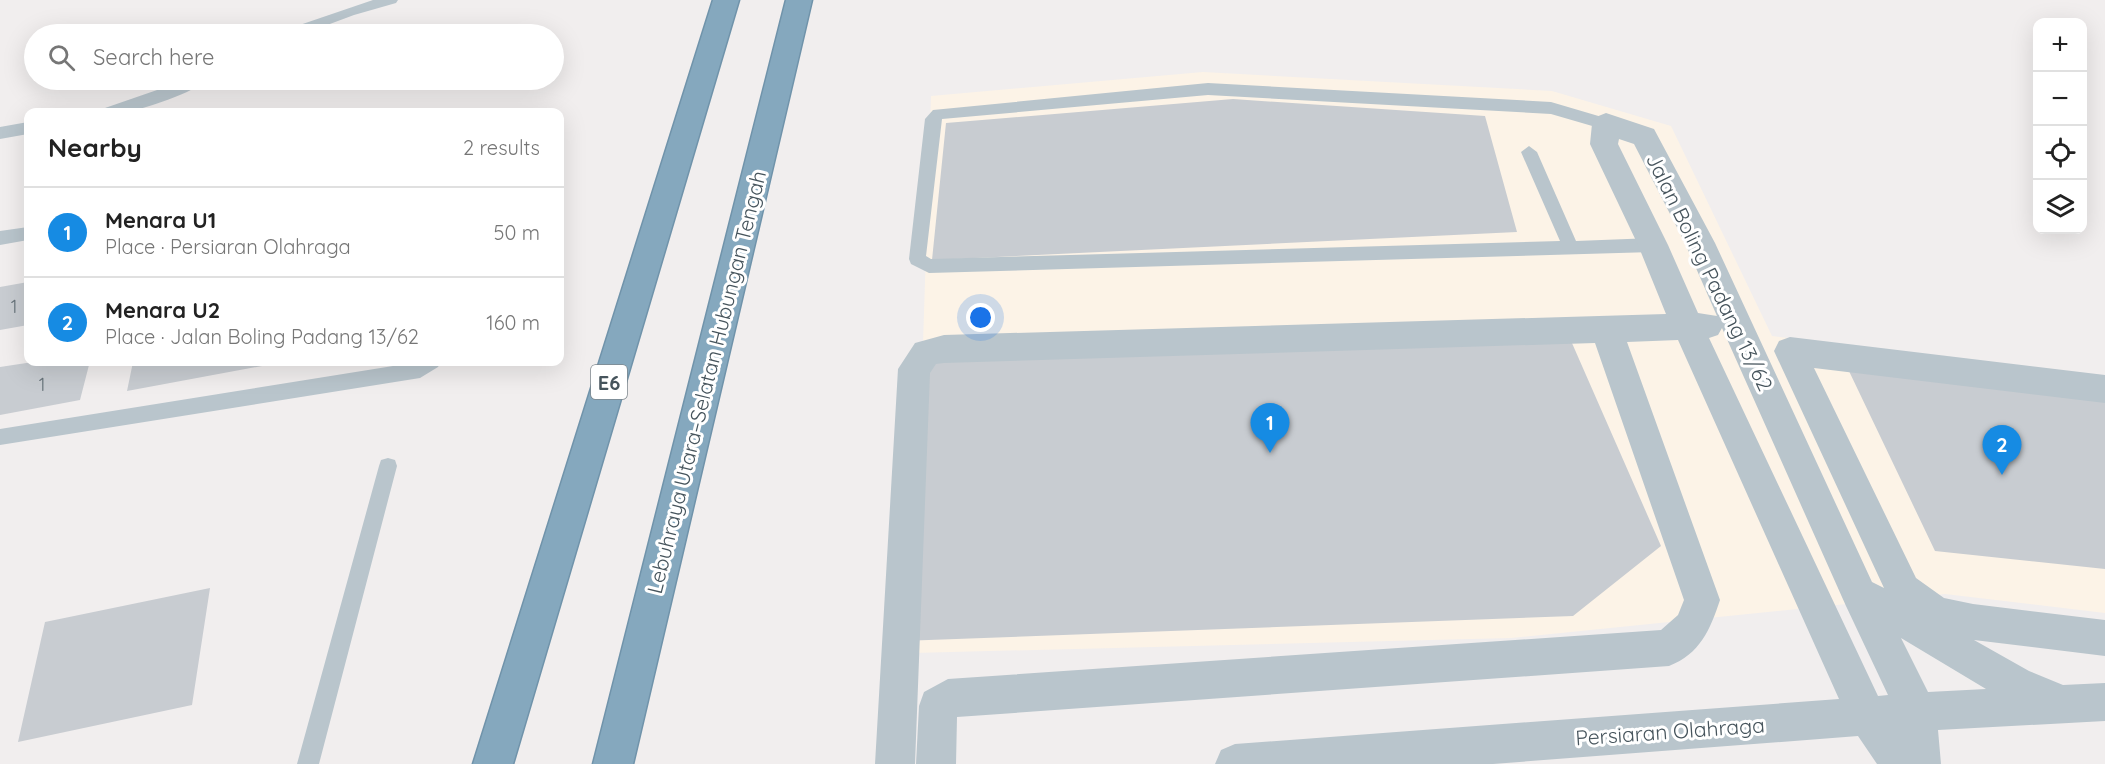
<!DOCTYPE html>
<meta charset="utf-8">
<style>
:root{--surface:#fff;--page:#f6f6f6;--text:#222;--muted:#767676;--line:#e0e0e0;--accent:#168be3}
body{margin:0;font-family:Quicksand,sans-serif;background:var(--page);color:var(--text)}
.controls{position:absolute;right:18px;top:18px;display:grid;overflow:hidden;border-radius:12px;box-shadow:0 6px 24px #0002}
.controls button{width:54px;height:54px;display:grid;place-items:center;padding:0;border:0;border-bottom:2px solid var(--line);background:var(--surface);color:var(--text);font:30px sans-serif}
.you{position:absolute;left:981px;top:318px;width:21px;height:21px;margin:-15px;border:4px solid #fff;border-radius:50%;background:#1a73e8;box-shadow:0 0 0 9px #1a73e833}
.badge{display:grid;place-items:center;width:39px;height:39px;border-radius:50%;background:var(--accent);color:#fff;font-size:20px;font-weight:700}
.pin{position:absolute;translate:-50% -50px;filter:drop-shadow(0 2px 3px #0008)}
.pin::after{content:'';position:absolute;top:32px;width:21px;height:18px;background:inherit;clip-path:polygon(0 0,100% 0,50% 100%)}
.list{margin:0;padding:0;list-style:none}
h2{display:flex;justify-content:space-between;align-items:center;height:78px;margin:0;padding:0 24px;font-size:26px}
h2 small{font-size:20px;font-weight:400;color:var(--muted)}
.list li{display:grid;grid-template-columns:39px 1fr auto;gap:18px;align-items:center;box-sizing:border-box;height:90px;padding:0 24px;border-top:2px solid var(--line)}
.list b{display:block;font-size:22px;white-space:nowrap}
.list p{margin:0;font-size:20px;white-space:nowrap;color:var(--muted)}
.list em{font-size:20px;font-style:normal;color:var(--muted)}
.icon{flex:none;width:33px;height:33px;fill:none;stroke:currentColor;stroke-width:2;stroke-linecap:round;stroke-linejoin:round}
.map{position:relative;flex:none;width:2105px;height:764px;overflow:hidden}
.search{position:absolute;background:var(--surface);box-shadow:0 6px 24px #0002;left:24px;top:24px;width:540px;height:66px;display:flex;align-items:center;gap:15px;box-sizing:border-box;padding:0 21px;border-radius:33px;color:var(--muted);font-size:22px}
.panel{position:absolute;background:var(--surface);box-shadow:0 6px 24px #0002;left:24px;top:108px;width:540px;height:258px;border-radius:12px}
.map>svg:first-child{display:block}
</style>
<div class="map">
<svg width="2105" height="764" viewBox="0 0 2105 764">
<rect width="100%" height="100%" fill="#f1eeee"/>
<path fill="#fcf3e7" d="M1203,72L1552,91L1671,126L1772,336L2105,377V613L1945,594L1511,638L913,653L931,96Z"/>
<path fill="#c8ccd1" d="M1233,99L1485,116L1517,232L932,260L946,123Z
M28,282V325L0,330V287Z
M1568,334L1661,546L1573,616L901,641L928,361Z
M33,362H104V363L89,365L80,400L0,415V367Z
M133,362H278V363L127,391Z
M1848,369L2105,400V569L1935,551Z
M210,588L192,705L18,742L45,622Z"/>
<g fill="none" stroke-linecap="round" stroke-linejoin="round">
<defs>
<path id="highway" d="M713,0H739L513,764H473Z
M786,0H812L633,764H593Z"/>
</defs>
<use href="#highway" stroke="#7093aa" stroke-width="3"/>
<path fill="#b9c5cc" fill-rule="evenodd" d="M373,0H398L396,3L354,15L303,34H283L285,30Z
M186,80H206C198,91 141,110 126,112C119,114 109,113 102,112L105,108Z
M1208,83L1551,102L1612,120L1614,124L1606,130L1551,114L1208,95L942,119L926,256L931,259L1560,241L1521,152L1529,146L1537,152L1576,241L1653,238L1659,240L1661,245L1659,250L1653,252L929,273L911,264L909,259L925,119L933,110Z
M28,122V134L0,139V127Z
M28,227V240L0,245V231Z
M418,362H441L438,367L420,378L0,445V429Z
M388,458L395,460L397,466L319,764H297L379,466L381,460Z"/>
<path fill="#b9c5cc" fill-rule="evenodd" d="M1606,113L1654,129L1715,243L1872,582L1884,588L1774,351L1779,341L1790,337L2105,375V403L1814,368L1916,578L1944,598L1973,604L2105,620V656L1974,640L2029,671L2063,685L2105,683V721L1938,730L1941,764H1877L1858,736L1493,764H1215L1221,750L1235,744L1839,699L1678,340L1627,342L1720,600C1710,630 1700,654 1669,666L957,717L956,764H916L919,706L924,692L948,679L1661,630L1678,615L1684,600L1595,343L944,363L936,364L930,373L915,764H875L898,369L915,343L944,335L1666,314L1638,245L1590,144L1592,124L1596,117ZM1619,139L1634,144L1685,243L1717,316L1698,313L1668,245L1618,144ZM1722,328L1846,606L1888,695L1878,696L1709,338L1718,335ZM1901,638L1986,689L1928,692Z"/>
<use href="#highway" fill="#85a8be" fill-rule="evenodd"/>
</g>
<g text-anchor="middle" dominant-baseline="central" stroke-width="6" stroke-linejoin="round" paint-order="stroke">
<g font-size="18" fill="#667279">
<text x="14" y="306">1</text>
<text x="42" y="384">1</text>
</g>
<rect fill="#fff" stroke="#7e878d" stroke-width="1.5" x="591" y="365" width="36" height="34" rx="4.5"/>
<g font-size="20" font-weight="bold" fill="#46545c">
<text x="609" y="382">E6</text>
</g>
<g font-size="21" fill="#46545c" stroke="#fff">
<text transform="translate(1710 272) rotate(64)">Jalan Boling Padang 13/62</text>
<text transform="translate(706 382) rotate(-76)">Lebuhraya Utara–Selatan Hubungan Tengah</text>
<text transform="translate(1670 731) rotate(-4)">Persiaran Olahraga</text>
</g>
</g>
</svg>
<div class="controls">
<button>+</button>
<button>−</button>
<button><svg class="icon" aria-label="locate" viewBox="0 0 24 24"><circle cx="12" cy="12" r="6"/><path d="M12 2v4M12 18v4M2 12h4M18 12h4"/></svg></button>
<button><svg class="icon" aria-label="layers" viewBox="0 0 24 24"><path d="M12 4l9 5-9 5-9-5zM3 14l9 5 9-5"/></svg></button>
</div>
<div class="you"></div>
<div class="pin badge" style="left:1270px;top:453px">1</div>
<div class="pin badge" style="left:2002px;top:475px">2</div>
<div class="search"><svg class="icon" aria-label="search" viewBox="0 0 24 24"><circle cx="10" cy="10" r="6"/><path d="M15 15l6 6"/></svg>Search here</div>
<section class="panel">
<h2>Nearby<small>2 results</small></h2>
<ul class="list">
<li><span class="badge">1</span><div><b>Menara U1</b><p>Place · Persiaran Olahraga</p></div><em>50 m</em></li>
<li><span class="badge">2</span><div><b>Menara U2</b><p>Place · Jalan Boling Padang 13/62</p></div><em>160 m</em></li>
</ul>
</section>
</div>
